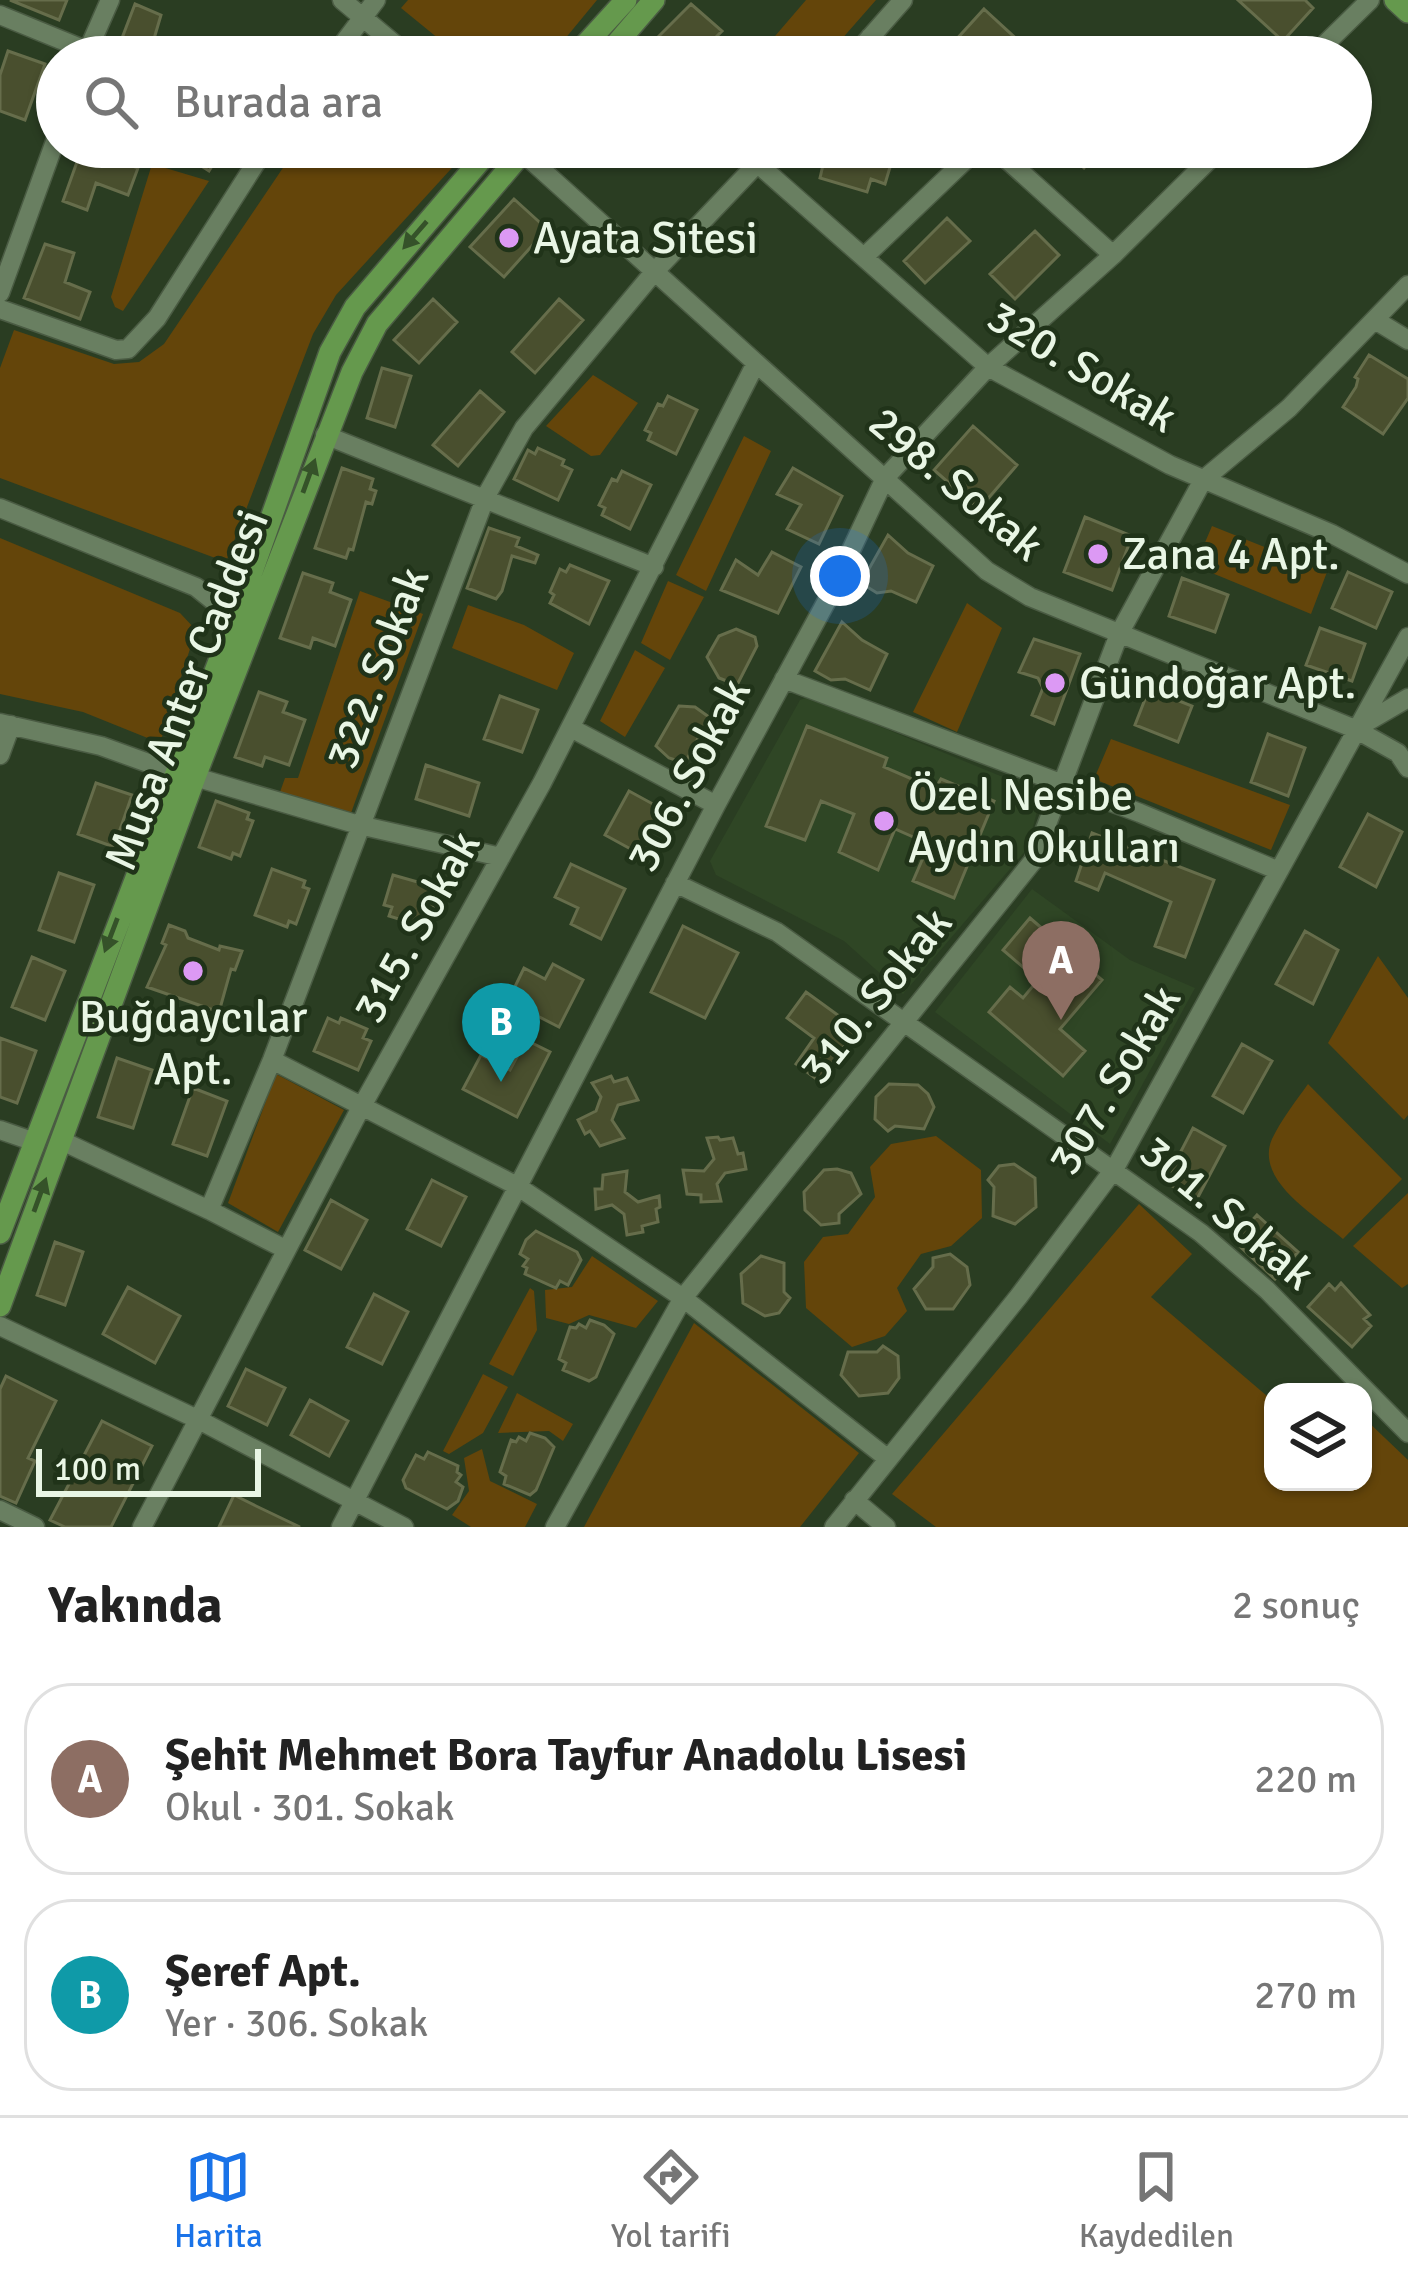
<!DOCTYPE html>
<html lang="tr">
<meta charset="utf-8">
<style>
:root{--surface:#fff;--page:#f6f6f6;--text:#222;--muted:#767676;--line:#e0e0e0;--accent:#1a73e8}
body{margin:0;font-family:Signika,sans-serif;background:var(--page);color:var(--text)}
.controls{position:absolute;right:36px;bottom:36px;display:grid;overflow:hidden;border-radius:24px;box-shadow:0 3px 9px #0004}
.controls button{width:108px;height:108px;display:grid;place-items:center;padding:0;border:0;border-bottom:3px solid var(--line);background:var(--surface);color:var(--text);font:60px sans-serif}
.scale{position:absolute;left:36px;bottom:30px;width:225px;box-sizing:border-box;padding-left:12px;border:6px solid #e9f6e5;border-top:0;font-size:33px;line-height:42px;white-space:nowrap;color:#e9f6e5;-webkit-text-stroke:9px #203319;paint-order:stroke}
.you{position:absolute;left:840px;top:576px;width:42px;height:42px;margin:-30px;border:9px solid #fff;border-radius:50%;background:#1a73e8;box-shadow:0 0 0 18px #1a73e833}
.badge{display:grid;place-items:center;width:78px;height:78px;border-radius:50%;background:var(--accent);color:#fff;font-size:39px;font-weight:700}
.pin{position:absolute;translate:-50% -99px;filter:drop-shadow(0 3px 6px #0008)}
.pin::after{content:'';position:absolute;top:63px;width:42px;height:36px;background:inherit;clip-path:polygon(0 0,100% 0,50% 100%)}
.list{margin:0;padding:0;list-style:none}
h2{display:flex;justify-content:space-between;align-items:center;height:156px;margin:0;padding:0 48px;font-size:51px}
h2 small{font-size:39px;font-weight:400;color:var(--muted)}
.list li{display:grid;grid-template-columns:78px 1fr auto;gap:36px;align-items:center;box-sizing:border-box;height:192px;margin:0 24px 24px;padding:0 24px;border:3px solid var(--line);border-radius:48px}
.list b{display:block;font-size:45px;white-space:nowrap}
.list p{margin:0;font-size:39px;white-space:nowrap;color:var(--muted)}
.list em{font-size:39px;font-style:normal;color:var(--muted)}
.icon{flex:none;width:66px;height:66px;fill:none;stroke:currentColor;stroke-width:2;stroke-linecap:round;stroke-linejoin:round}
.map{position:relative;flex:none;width:1408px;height:1527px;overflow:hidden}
.search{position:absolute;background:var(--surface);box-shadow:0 3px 9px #0004;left:36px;right:36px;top:36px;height:132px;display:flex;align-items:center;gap:30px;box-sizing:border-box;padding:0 42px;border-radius:66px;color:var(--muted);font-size:45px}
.sheet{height:588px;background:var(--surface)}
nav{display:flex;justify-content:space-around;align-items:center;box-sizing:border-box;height:168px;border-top:3px solid var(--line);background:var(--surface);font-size:33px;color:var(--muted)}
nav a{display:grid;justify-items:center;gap:6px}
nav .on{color:var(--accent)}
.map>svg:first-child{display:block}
</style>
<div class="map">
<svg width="1408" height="1527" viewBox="0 0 1408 1527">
<rect width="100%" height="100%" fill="#2a3d22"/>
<path fill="#2f4625" d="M808,697L1042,793L1027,849L903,994L844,941L716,875L710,861L800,700Z
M1032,889L1130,960L1195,988L1110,1144L935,1012Z"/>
<path fill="#64450a" d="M408,0H597L550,57H461L401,8Z
M806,0H876L826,57H757Z
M297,147H471L336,295L313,334L226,562L0,478V368L14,330L114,364L139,362L164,344Z
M152,164L209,181L123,311L115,307L111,297Z
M593,375L638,403L600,455L591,456L546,426Z
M744,436L771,451L706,591L676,575Z
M1212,526L1327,572L1311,614L1195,566Z
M0,538L180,613L196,630L160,743L83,712L0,694Z
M668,581L704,597L670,660L641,643Z
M360,591L423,614L351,813L280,792L285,778H298Z
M967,603L1002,628L957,732L913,712Z
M468,605L524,625L574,653L557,690L452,648Z
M635,650L665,668L625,737L600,721Z
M1111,739L1290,805L1271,850L1094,779Z
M1378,956L1408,998V1115L1404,1120L1328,1043Z
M276,1074L344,1110L278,1232L228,1203Z
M1308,1084L1402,1179L1343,1239C1317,1216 1254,1181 1272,1139C1281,1120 1296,1101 1308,1084Z
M936,1136L981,1170L982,1218L951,1246L921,1254L897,1288L907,1311L885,1336L852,1347L806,1308L804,1262L823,1237L848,1234L875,1197L870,1167L891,1144Z
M1408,1193V1284L1402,1288L1353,1246Z
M1139,1204L1192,1254L1151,1297L1273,1401V1482H1363V1417L1408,1460V1527H936L892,1494Z
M592,1256L658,1301L636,1328L589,1315L569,1324L546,1318L545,1290L572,1287Z
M530,1288L534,1291L537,1330L513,1376L489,1364Z
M694,1323L859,1453L800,1527H584Z
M483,1374L508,1387L483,1433L449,1454L443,1451Z
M517,1393L573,1424L563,1441L549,1431L498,1433Z
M482,1449L490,1481L537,1504L525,1527H471L452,1515L469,1491L464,1458Z"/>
<path fill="#494f2e" stroke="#666d4b" stroke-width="3" d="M10,0H67L59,20Z
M1238,0H1305L1313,8L1283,41Z
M135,4L161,15L151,49L147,47L143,56L119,46Z
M691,4L722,31L696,57H662L653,49L661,40L657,38Z
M984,9L1036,57H970L954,42Z
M8,51L45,64L25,120L0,111V75Z
M186,147H224L209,171L187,157Z
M819,147H896L885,184L871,179L867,192L820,178L823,165L815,163Z
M1061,147H1103L1084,168Z
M82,148L138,168L128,195L96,183L87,210L63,201Z
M514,199L547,229L504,277L470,247Z
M947,218L970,241L925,283L904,261Z
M1035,231L1059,255L1015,299L990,274Z
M45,244L74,253L65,282L90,292L80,319L24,298Z
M433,299L457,322L419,363L394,340Z
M559,299L583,320L535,373L512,352Z
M1369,355L1408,379V398L1383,434L1343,407L1356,387L1358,379L1355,377Z
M382,368L411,376L395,427L367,418Z
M480,391L504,412L458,466L433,445Z
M668,396L697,410L676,454L648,440L651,433L645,430L658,404L663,406Z
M973,426L1017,465L979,509L934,470Z
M538,448L564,460L562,465L572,470L558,500L514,479L528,450L535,454Z
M342,468L373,479L370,489L376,491L372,504L366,502L353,550L349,549L346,558L315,548Z
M793,468L842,496L819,544L787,529L801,505L777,494Z
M622,471L651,485L630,529L602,515L605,508L599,505L612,479L617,481Z
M1085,517L1132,536L1112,590L1064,572Z
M489,528L519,538L516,546L538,555L535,563L512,556L502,591L496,599L467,588Z
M888,535L908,553L933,566L916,602L891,591L877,593L861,583Z
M772,552L801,567L778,613L721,590L736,560L758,575Z
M570,565L609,581L589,624L550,603L554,595L550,592L560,569L566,572Z
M1348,572L1392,592L1376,628L1332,608Z
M303,573L333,583L330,592L351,600L335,646L313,638L310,648L280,638Z
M1182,578L1228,595L1215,632L1169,616Z
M842,622L862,640L887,654L870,690L845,679L831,680L815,671Z
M1320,628L1365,644L1352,681L1306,665Z
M736,629L755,637L757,646L737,685L719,678L707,657L719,636Z
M1034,639L1080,654L1054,724L1032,715L1043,688L1038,678L1019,672Z
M1149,689L1192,706L1178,742L1135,725Z
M259,692L287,702L283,712L305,720L289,765L265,757L262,766L235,757Z
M500,696L538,710L522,752L484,739Z
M679,706L695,707L709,717L685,763L669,758L656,746Z
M807,726L887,758L884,767L935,789L941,779L994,801L954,898L913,881L929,844L895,829L878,870L839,852L854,814L821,801L805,840L766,826Z
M1268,734L1305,748L1288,796L1251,782Z
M426,765L479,783L469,816L416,799Z
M96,783L132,795L114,847L78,834Z
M629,791L662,809L638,853L605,835Z
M216,801L249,813L247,819L253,821L240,856L233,853L231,859L199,847Z
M1368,814L1402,832L1376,887L1340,867Z
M1092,833L1214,880L1185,957L1155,946L1171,902L1105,873L1098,890L1076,881Z
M571,864L625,889L601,939L571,924L578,908L555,897Z
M272,869L305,881L303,887L309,889L296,924L289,921L287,927L255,915Z
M59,873L94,885L74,942L39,930Z
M393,875L439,888L429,922L417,919L415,924L389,916L392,907L384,905Z
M1030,918L1102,980L1060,1029L1085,1051L1063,1076L989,1012L1010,987L1023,998L1038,980L1003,950Z
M169,925L185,931L188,938L219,950L220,946L242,951L235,970L231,969L219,1012L147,987L166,945L162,943Z
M683,926L738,953L705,1018L651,992Z
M1305,931L1338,950L1313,1004L1276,984Z
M32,957L65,971L45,1020L12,1007Z
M553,964L583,980L559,1027L508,1001L524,968L545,979Z
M806,992L857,1029L819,1081L796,1064L814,1038L787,1018Z
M328,1018L339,1023L341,1018L367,1029L363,1038L371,1041L358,1070L314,1051Z
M0,1038L36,1051L17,1103L0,1097Z
M526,1040L550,1052L517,1117L463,1089L481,1055L510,1070Z
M1242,1044L1272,1061L1243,1113L1213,1096Z
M117,1058L152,1070L133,1128L98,1117Z
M611,1076L614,1082L627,1078L638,1100L618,1105L612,1120L624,1138L600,1146L590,1131L585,1134L578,1120L596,1111L601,1097L592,1083Z
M889,1084L918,1085L928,1094L934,1107L924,1129L895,1126L888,1131L875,1119L876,1097Z
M193,1088L227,1101L207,1156L173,1144Z
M1193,1128L1225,1146L1197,1199L1165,1182Z
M718,1137L720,1140L733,1138L738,1154L743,1153L746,1169L725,1173L717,1184L721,1201L701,1202V1195L687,1194L683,1170L704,1171L714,1159L707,1138Z
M1014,1164L1035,1178L1036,1207L1015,1224L993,1216L994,1187L988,1180L999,1166Z
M837,1169L851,1173L861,1194L839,1214V1223L821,1225L805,1210L804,1192L824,1170Z
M627,1171L625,1192L638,1202L659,1196L660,1207L656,1209L658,1222L642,1226L643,1232L627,1235L624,1214L612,1205L596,1209L595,1189H602L603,1175Z
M432,1180L466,1197L441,1246L407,1229Z
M331,1200L367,1220L341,1269L305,1250Z
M1257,1215L1298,1252L1275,1279L1234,1241Z
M536,1231L577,1252L581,1260L568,1285L560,1281L556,1288L525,1274L527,1268L523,1266L528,1259L520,1254L526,1240Z
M55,1242L83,1252L65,1305L37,1295Z
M950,1254L967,1267L970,1285L953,1309H926L914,1289L933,1267V1258Z
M761,1256L784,1263V1292L790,1298L779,1313L765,1316L743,1303L741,1274Z
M1341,1283L1370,1315L1364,1319L1371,1326L1352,1347L1308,1307L1329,1284L1335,1290Z
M128,1287L180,1316L155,1363L103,1334Z
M374,1294L408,1312L382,1364L347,1347Z
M590,1320L604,1325L614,1334L596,1377L589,1381L563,1370L566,1363L559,1359L570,1327L576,1328L579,1324L586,1328Z
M883,1346L898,1356L899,1378L888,1393L859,1396L841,1375L848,1352H877Z
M246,1369L285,1388L267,1425L228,1406Z
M6,1376L56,1401L28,1458L35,1461L16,1503L0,1496V1389Z
M310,1400L348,1421L329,1456L291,1435Z
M102,1421L152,1446L111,1527H65L50,1520Z
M530,1433L545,1438L554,1447L536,1490L530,1495L504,1484L506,1476L500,1472L511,1440L516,1442L519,1437L526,1441Z
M428,1452L458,1466L457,1472L461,1475L456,1482L463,1487L458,1501L447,1509L406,1488L403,1480L416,1455L424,1459Z
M234,1495L256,1506L300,1527H219Z"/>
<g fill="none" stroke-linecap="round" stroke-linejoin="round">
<defs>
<path id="minor" d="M342,0L410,57
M0,15L88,51
M870,37L892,57
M85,57L110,0
M333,57L376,0
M853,57L903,0
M1312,57L1370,0
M993,147L1113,255
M522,152L987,571L1030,597L1355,729L1398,753L1408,768
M758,164L988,367L1170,465L1332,534L1408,574
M864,257L979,147
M0,293L57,136
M0,309L116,350L128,349L157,318L266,147
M1375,320L1408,340
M325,435L654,567
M0,508L196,587L216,603L247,617
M784,679L1140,813L1279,871
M0,723L101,746L173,772
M571,728L716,805
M1355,729L1408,698
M0,755L11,725
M195,777L359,825L501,857
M675,883L777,932L1201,1233L1267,1290L1408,1433
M272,1060L517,1186L683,1298L887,1458
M0,1130L32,1141
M60,1140L209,1210
M285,1249L209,1210L272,1060L486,496L524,428L655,271L773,147
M0,1326L197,1419L404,1527
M854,1500L886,1527
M0,1510L35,1527
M142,1527L357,1115L542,783L756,363
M341,1527L716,805L830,595L885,478L988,367L1113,255L1222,147
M555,1527L683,1298L1033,861L1119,634L1203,480L1289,408L1408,285
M834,1527L1019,1296L1115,1168L1408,637"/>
<path id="major" d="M1395,0L1408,12
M574,57L626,0
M605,57L654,0
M0,1233L237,614L330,352L355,307L492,147
M0,1306L195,777L352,372L377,324L527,147"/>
</defs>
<use href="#minor" stroke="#4a5b43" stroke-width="21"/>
<use href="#major" stroke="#4a5b43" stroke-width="24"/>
<use href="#minor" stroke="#697f61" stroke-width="18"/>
<use href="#major" stroke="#65994d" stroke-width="21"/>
</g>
<defs><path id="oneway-solid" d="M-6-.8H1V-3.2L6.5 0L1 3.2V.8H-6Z" transform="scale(3)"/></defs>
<g fill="#355229">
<use href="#oneway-solid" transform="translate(415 235) rotate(131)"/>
<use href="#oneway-solid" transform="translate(309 476) rotate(-70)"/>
<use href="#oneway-solid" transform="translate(111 935) rotate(111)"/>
<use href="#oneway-solid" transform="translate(40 1195) rotate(-70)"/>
</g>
<g fill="#dc99f4" stroke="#203319" stroke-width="4.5">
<circle cx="509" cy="238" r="12"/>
<circle cx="1098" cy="554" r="12"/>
<circle cx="1055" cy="683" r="12"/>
<circle cx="884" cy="821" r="12"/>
<circle cx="193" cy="971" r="12"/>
</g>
<g text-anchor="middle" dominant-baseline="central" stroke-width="9" stroke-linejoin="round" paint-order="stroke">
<g font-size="45" fill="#e9f6e5" stroke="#203319" text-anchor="start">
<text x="533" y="238">Ayata Sitesi</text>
<text x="1122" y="554">Zana 4 Apt.</text>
<text x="1079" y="683">Gündoğar Apt.</text>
<text x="908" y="795">Özel Nesibe<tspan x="908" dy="52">Aydın Okulları</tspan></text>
<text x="193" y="1017" text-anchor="middle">Buğdaycılar<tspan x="193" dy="52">Apt.</tspan></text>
</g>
<g font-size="45" fill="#e9f6e5" stroke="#203319">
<text transform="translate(1082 367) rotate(31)">320. Sokak</text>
<text transform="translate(956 484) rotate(40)">298. Sokak</text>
<text transform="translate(378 668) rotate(-69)">322. Sokak</text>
<text transform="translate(187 690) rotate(-69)">Musa Anter Caddesi</text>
<text transform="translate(689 775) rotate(-62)">306. Sokak</text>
<text transform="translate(417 927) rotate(-61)">315. Sokak</text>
<text transform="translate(876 996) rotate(-51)">310. Sokak</text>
<text transform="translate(1115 1080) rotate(-59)">307. Sokak</text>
<text transform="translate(1227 1213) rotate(40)">301. Sokak</text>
</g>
</g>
</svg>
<div class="controls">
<button><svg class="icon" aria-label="layers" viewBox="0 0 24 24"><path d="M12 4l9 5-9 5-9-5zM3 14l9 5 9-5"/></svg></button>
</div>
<div class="scale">100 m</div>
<div class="you"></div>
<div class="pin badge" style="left:1061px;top:1020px;background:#8d6e63">A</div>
<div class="pin badge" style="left:501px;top:1082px;background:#0f9aa8">B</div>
<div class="search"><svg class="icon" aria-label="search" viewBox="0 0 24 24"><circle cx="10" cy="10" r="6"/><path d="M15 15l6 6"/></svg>Burada ara</div>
</div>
<section class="sheet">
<h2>Yakında<small>2 sonuç</small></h2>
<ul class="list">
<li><span class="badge" style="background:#8d6e63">A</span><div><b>Şehit Mehmet Bora Tayfur Anadolu Lisesi</b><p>Okul · 301. Sokak</p></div><em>220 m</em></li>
<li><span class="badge" style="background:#0f9aa8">B</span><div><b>Şeref Apt.</b><p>Yer · 306. Sokak</p></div><em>270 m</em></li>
</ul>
</section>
<nav>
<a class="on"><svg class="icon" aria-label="map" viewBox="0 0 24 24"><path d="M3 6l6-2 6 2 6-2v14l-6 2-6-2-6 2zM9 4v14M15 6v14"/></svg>Harita</a>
<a><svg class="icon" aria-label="directions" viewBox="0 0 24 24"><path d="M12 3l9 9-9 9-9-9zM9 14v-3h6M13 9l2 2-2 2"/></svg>Yol tarifi</a>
<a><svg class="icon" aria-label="saved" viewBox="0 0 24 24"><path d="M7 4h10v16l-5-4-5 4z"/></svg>Kaydedilen</a>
</nav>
